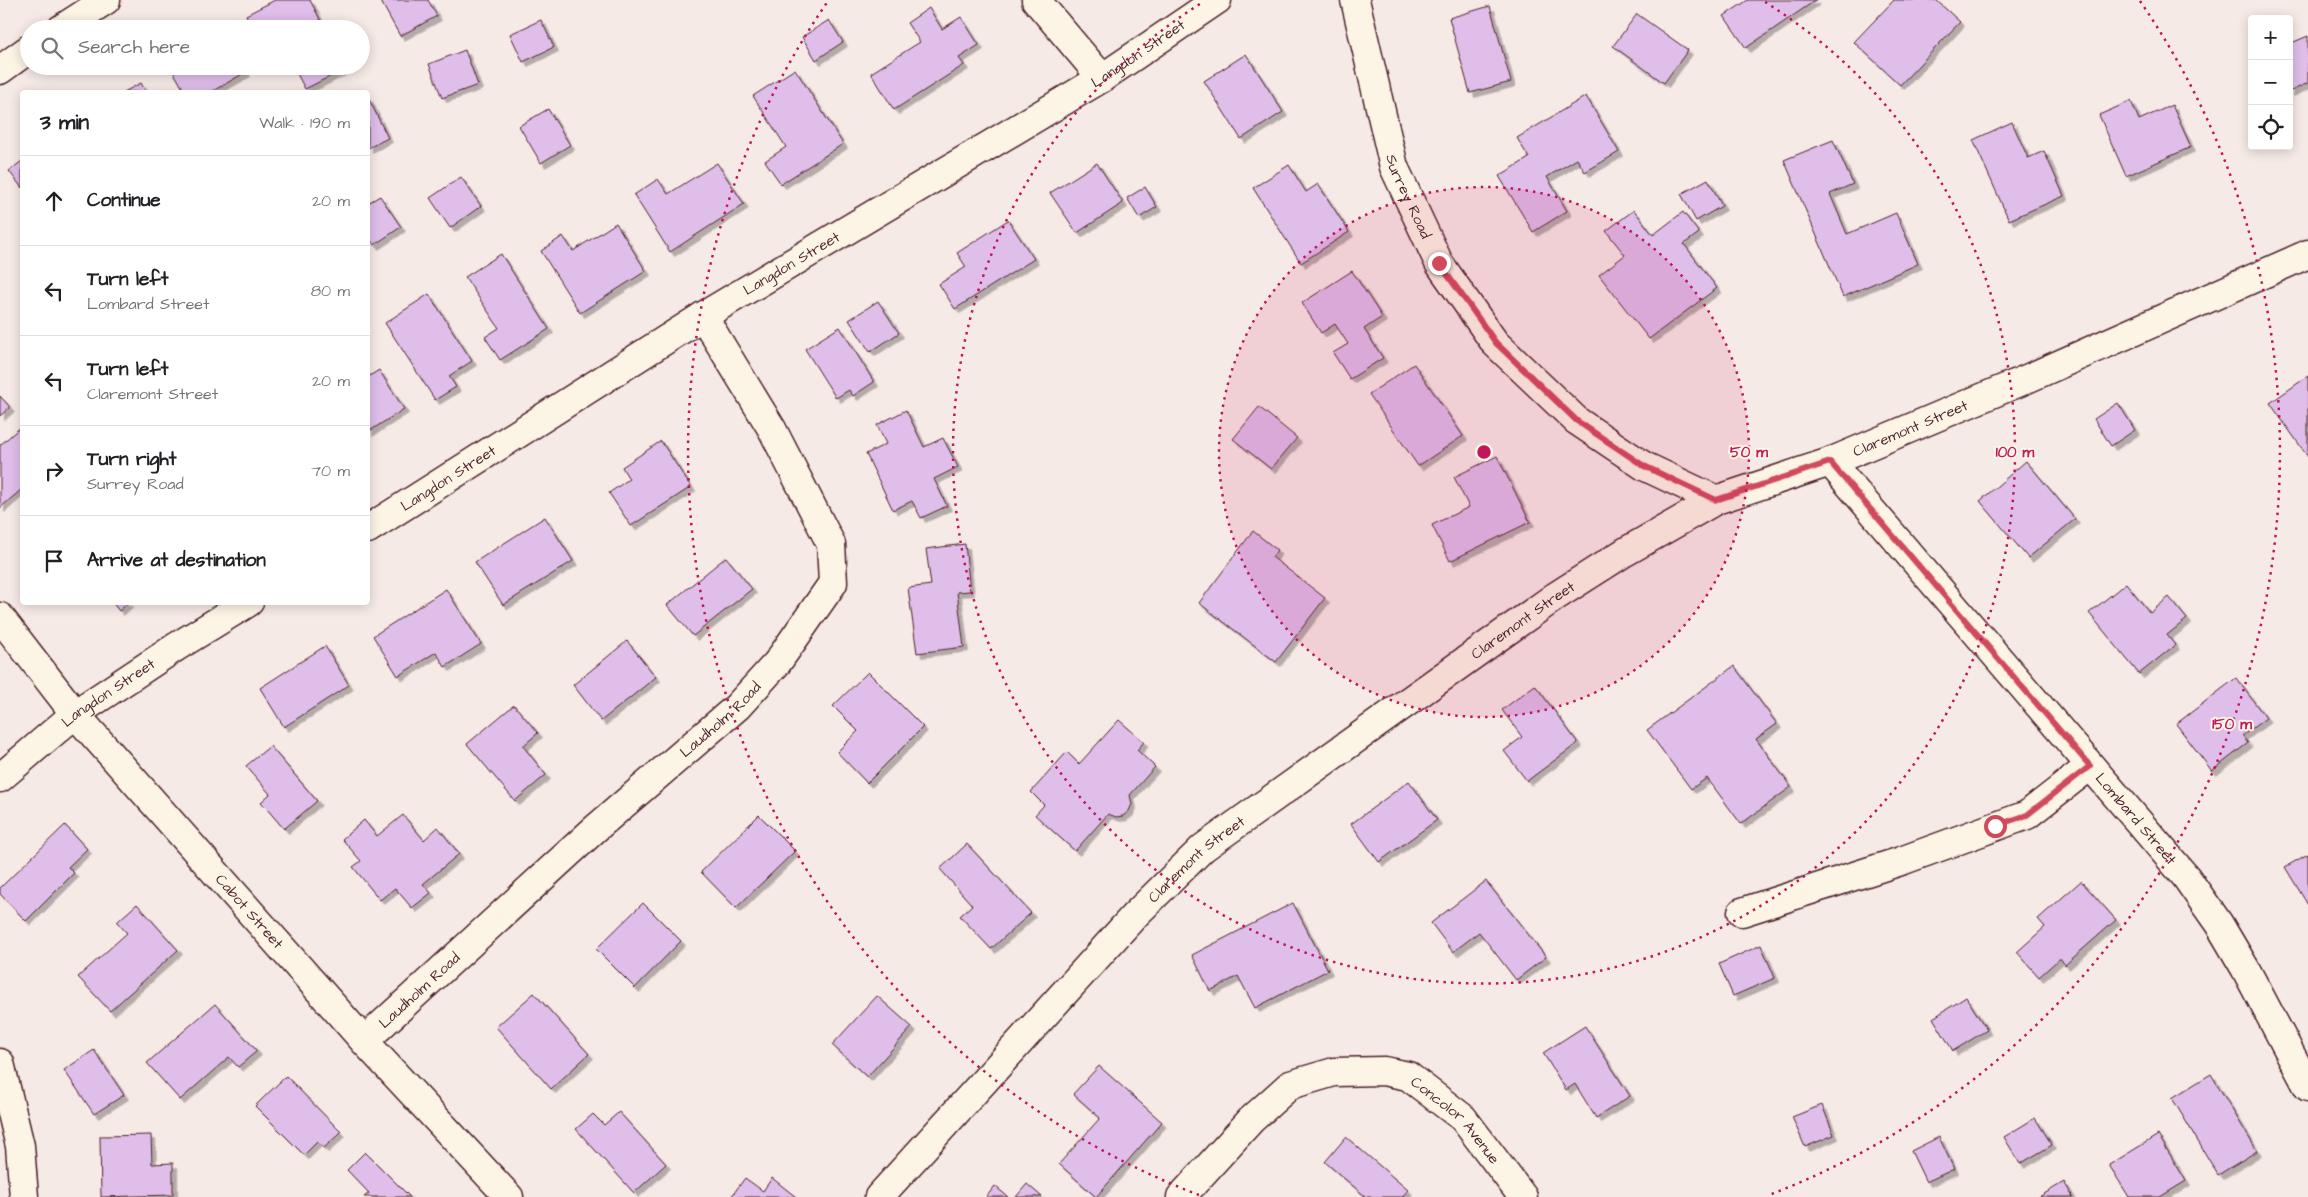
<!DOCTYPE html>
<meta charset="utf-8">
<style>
:root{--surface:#fff;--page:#f2f2f2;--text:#202124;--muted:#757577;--line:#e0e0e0}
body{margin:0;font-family:"Architects Daughter",sans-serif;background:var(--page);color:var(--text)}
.controls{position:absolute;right:15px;top:15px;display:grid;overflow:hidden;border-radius:5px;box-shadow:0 2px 12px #0003}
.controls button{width:45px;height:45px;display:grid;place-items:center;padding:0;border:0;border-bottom:1px solid var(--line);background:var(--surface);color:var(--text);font:25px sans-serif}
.stop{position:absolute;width:15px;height:15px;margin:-11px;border:4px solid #d1495b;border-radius:50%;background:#fff}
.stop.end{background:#d1495b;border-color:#fff;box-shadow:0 1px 5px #0008}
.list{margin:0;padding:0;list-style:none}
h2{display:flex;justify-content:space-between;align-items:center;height:65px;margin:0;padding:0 20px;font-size:21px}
h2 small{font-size:16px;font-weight:400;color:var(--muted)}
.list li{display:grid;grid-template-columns:32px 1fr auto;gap:15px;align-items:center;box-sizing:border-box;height:90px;padding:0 20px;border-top:1px solid var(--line)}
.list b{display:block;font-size:19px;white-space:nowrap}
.list p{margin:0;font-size:16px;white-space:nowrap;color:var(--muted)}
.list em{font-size:16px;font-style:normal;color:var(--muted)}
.icon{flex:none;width:28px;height:28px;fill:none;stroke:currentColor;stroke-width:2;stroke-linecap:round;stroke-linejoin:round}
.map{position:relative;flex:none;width:2308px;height:1197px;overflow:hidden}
.search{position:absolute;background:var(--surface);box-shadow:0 2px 12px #0003;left:20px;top:20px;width:350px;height:55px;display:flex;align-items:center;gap:12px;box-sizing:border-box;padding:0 18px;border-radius:28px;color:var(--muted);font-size:19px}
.panel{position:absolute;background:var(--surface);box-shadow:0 2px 12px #0003;left:20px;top:90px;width:350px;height:515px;border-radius:5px}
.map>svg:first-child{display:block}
</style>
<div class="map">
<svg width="2308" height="1197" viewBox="0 0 2308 1197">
<defs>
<filter id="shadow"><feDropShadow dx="4.5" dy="4.5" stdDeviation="0" flood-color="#0004"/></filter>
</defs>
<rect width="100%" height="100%" fill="#f6eae6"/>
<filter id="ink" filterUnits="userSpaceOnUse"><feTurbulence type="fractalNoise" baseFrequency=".02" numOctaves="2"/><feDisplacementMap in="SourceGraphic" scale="10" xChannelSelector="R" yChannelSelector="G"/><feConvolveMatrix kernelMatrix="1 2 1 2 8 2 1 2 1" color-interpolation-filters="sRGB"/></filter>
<g filter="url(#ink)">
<path fill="#dfbeea" stroke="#4a1f2b" filter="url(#shadow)" d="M275,0H310L325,29H253L246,15Z
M380,0H428L437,16L400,36Z
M1748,0H1816L1746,48L1724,16Z
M1894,0H1936L1960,22L1900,85L1854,42Z
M1490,6L1511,82L1470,93L1449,18Z
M929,8L942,29L961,17L979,45L959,58L964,65L894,110L871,73L920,42L907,23Z
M1637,14L1688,50L1664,83L1613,46Z
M541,20L554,47L523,62L510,34Z
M829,20L843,42L816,60L802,37Z
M2308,36V83L2289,92V44Z
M465,50L478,85L442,98L429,64Z
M1246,54L1283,112L1241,139L1204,81Z
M170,66H242L246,72L211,92H185Z
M293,66H344L345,69L305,89Z
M795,69L843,144L781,184L765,161L786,147L753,96Z
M141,83L146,92H124Z
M1586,96L1619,152L1585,172L1577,159L1547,177L1567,211L1533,232L1499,176L1529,158L1517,138Z
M368,97L388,138L368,148Z
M2131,101L2139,120L2172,105L2191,147L2126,176L2099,115Z
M548,109L570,145L541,163L519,126Z
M2012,122L2028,158L2044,151L2064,196L2009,220L1973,140Z
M1833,140L1853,184L1830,194L1847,234L1896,213L1918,264L1843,297L1784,160Z
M22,161V188L9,171Z
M717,163L744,204L670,252L634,195L658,179L668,194Z
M1097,163L1123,203L1077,233L1050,193Z
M1289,165L1306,192L1318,184L1349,232L1301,263L1253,188Z
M461,177L481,206L450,228L430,198Z
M1708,179L1722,206L1696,221L1681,194Z
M1145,187L1157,207L1139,218L1127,198Z
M380,196L401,227L374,245L368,236V203Z
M1634,210L1653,235L1683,212L1699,233L1684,244L1717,288L1649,339L1599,275L1625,255L1606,231Z
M1008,220L1034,259L955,309L939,284L966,267L957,253Z
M616,223L646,271L580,313L541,251L563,236L573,251Z
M501,254L549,329L500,360L485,337L499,328L465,277Z
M1352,271L1382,317L1364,329L1383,358L1350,379L1333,353L1348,344L1335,324L1321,333L1302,303Z
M429,294L472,361L449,376L456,387L435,400L385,323Z
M878,301L899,333L870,352L849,320Z
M840,327L874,382L853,396L849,390L836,398L805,349Z
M1414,364L1463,436L1418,466L1369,394Z
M379,370L404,409L368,432V377Z
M2308,376V457L2270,403Z
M0,396L10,407L0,416Z
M2118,403L2135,430L2111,446L2094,419Z
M1259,407L1297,438L1271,469L1233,439Z
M906,410L924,447L943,438L958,467L934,479L947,506L921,518L912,501L893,510L866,454L886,444L877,425Z
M22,426V489L0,508V445Z
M661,441L691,487L631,526L609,493L629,479L622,467Z
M1497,456L1530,522L1450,561L1432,525L1469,507L1454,477Z
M2026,461L2075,519L2028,558L1980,501Z
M545,517L573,561L503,605L475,562Z
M1253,531L1277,550L1272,557L1325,598L1276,662L1199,603Z
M965,544L970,591L957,592L964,647L917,653L908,588L931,585L926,549Z
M726,557L752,589L693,636L667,605Z
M2126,583L2150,613L2169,597L2187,619L2167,635L2175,645L2139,674L2089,613Z
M446,589L481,644L445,667L436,652L398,676L373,636Z
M112,602H129L119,611Z
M627,641L656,677L601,721L573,685Z
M325,646L349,685L284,727L260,688Z
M1734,666L1777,724L1756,739L1791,787L1741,824L1707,778L1691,789L1647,730Z
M868,672L923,727L867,783L837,752L858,731L833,706Z
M2236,678L2266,718L2242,736L2248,743L2212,771L2176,724Z
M1535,685L1578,743L1527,781L1504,751L1522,737L1502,710Z
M514,705L538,733L523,746L546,775L515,801L467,744Z
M1119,720L1144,742L1137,750L1155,767L1130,795L1132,804L1129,811L1123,816L1116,817L1108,814L1075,851L1035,815L1044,805L1031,792L1067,752L1079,764Z
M270,746L317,801L284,829L261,802L270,794L246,766Z
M1409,781L1437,820L1379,862L1351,824Z
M403,815L424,840L438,827L459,854L423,884L431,893L412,908L395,888L380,900L353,867L361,861L342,839L364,820L377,836Z
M759,815L795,851L736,908L701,872Z
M65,825L87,849L68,867L74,873L26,921L0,894V888Z
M967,844L1031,913L991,949L960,916L972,905L940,869Z
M2308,854V905L2285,867Z
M1486,881L1546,957L1516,980L1479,932L1453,952L1431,923Z
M2081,881L2116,920L2065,965L2060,958L2039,977L2017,952L2045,927L2038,919Z
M643,903L681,941L635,988L596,949Z
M1293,903L1328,970L1255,1008L1238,976L1210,991L1192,955Z
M137,904L178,950L110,1011L78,977L127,933L117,922Z
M1761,945L1775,978L1733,996L1719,964Z
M534,993L589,1054L551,1089L496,1027Z
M877,996L912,1027L867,1077L832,1045Z
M1966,997L1987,1030L1953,1051L1933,1018Z
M215,1004L257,1051L238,1067L229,1057L180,1100L147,1063Z
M1585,1026L1630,1096L1596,1118L1575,1084L1566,1090L1543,1053Z
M94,1050L124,1095L94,1114L64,1070Z
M1099,1066L1162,1122L1096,1197L1059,1164L1100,1118L1073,1094Z
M2211,1074L2257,1151L2218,1175L2172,1098Z
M286,1076L341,1132L324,1148L317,1142L304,1155L255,1106Z
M1822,1105L1834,1135L1805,1147L1792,1117Z
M619,1112L666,1164L634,1193L576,1129L593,1114L604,1125Z
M2035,1118L2052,1145L2020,1164L2004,1137Z
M151,1135L152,1164L173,1163V1195L101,1197L100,1136Z
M2158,1135L2186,1181L2160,1197H2129L2109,1165Z
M1346,1137L1408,1190L1402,1197H1366L1325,1162Z
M1939,1137L1954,1169L1926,1182L1911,1151Z
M365,1152L410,1197H364L369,1193L347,1170Z
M745,1178L763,1191L772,1178L796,1197H731Z
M2064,1182L2073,1197H2039Z
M1027,1184L1042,1197H1016Z
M995,1186L1008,1197H986Z"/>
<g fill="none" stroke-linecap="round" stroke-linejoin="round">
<defs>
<g id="minor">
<path d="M1036,0L1102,78"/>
<path id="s1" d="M1355,0L1394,167L1439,263L1495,343L1577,421L1644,466L1716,500"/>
<path d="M61,29L106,0"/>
<path d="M0,70L29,49"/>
<path id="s2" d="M1830,462L2186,877L2219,924L2245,968L2308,1087"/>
<path id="s3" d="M368,529L703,316L1102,78L1217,0"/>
<path id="s4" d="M0,617L75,714L108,751L364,1041L509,1197"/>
<path id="s5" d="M0,778L75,714L176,647L249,602"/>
<path d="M1742,912L1901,861L2027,815L2090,766"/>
<path id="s6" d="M364,1041L595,829L737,707L777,663L833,583L831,544L772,429L703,316"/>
<path d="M0,1063L20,1146L24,1197"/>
<path id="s7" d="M879,1197L1135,915L1203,848L1556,596L1625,552L1716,500L1830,462L2022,381L2308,254"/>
<path id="s8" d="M1181,1197L1251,1120L1290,1085L1334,1072L1384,1071L1408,1076L1463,1118L1523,1197"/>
</g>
</defs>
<use href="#minor" stroke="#4a1f2b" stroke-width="31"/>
<use href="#minor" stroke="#fcf5e5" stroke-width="28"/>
</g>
</g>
<g fill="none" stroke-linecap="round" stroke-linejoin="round" filter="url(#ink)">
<path stroke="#d1495b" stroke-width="6" d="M1439,263L1496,343L1577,421L1644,466L1716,500L1830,462L2090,766L2027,815L1995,826"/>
</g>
<circle cx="1484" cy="452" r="265" fill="#c2185b" fill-opacity=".12"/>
<g fill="none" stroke="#c2185b" stroke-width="2.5" stroke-dasharray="2.5 5">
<circle cx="1484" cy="452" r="265"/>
<path d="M1765 2A531 531 0 1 1 1203 2"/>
<path d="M1199 1195A796 796 0 0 1 828 1M2140 1A796 796 0 0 1 1769 1195"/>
</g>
<g text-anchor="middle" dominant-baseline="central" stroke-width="4" stroke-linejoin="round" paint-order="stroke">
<g font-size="15" fill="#4a1f2b" stroke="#fcf5e5">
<text stroke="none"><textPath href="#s3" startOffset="905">Langdon Street</textPath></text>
<text stroke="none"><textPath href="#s1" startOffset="204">Surrey Road</textPath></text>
<text stroke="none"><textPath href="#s3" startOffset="500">Langdon Street</textPath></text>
<text stroke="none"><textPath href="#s7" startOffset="1304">Claremont Street</textPath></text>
<text stroke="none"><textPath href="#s3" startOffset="95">Langdon Street</textPath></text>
<text stroke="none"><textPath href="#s7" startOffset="869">Claremont Street</textPath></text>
<text stroke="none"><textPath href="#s5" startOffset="138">Langdon Street</textPath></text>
<text stroke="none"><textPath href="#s6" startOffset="480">Laudholm Road</textPath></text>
<text stroke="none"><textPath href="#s2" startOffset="470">Lombard Street</textPath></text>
<text stroke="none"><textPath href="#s7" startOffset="464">Claremont Street</textPath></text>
<text stroke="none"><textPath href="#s4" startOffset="386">Cabot Street</textPath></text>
<text stroke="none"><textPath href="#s6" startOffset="75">Laudholm Road</textPath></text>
<text stroke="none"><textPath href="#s8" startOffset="342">Concolor Avenue</textPath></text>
</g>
</g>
<circle cx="1484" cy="452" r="8" fill="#c2185b" stroke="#fcf5e5" stroke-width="2.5"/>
<g font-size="15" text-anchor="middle" font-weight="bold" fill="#c2185b" stroke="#fcf5e5" stroke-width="4" stroke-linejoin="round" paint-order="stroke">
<text x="1749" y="457">50 m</text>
<text x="2015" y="457">100 m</text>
<text x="2232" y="729">150 m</text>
</g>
</svg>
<div class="controls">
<button>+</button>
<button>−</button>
<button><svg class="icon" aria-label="locate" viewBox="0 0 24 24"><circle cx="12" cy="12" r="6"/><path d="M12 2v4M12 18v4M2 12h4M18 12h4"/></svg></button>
</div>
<div class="stop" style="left:1995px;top:826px"></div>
<div class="stop end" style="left:1439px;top:263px"></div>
<div class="search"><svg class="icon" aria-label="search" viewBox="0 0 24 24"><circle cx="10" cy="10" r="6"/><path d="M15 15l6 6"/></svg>Search here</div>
<section class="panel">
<h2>3 min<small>Walk · 190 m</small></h2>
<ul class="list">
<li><svg class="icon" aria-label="ahead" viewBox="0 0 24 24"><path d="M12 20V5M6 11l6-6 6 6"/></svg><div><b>Continue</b></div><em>20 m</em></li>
<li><svg class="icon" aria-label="left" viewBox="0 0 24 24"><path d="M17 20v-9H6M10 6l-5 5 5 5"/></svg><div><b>Turn left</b><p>Lombard Street</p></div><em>80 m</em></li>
<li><svg class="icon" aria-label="left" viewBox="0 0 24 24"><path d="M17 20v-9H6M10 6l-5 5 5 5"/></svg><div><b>Turn left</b><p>Claremont Street</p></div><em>20 m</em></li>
<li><svg class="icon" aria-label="right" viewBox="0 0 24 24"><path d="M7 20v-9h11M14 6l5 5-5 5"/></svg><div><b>Turn right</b><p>Surrey Road</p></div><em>70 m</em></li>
<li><svg class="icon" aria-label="arrive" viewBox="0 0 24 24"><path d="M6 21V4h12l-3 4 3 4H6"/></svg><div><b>Arrive at destination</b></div></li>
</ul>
</section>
</div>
